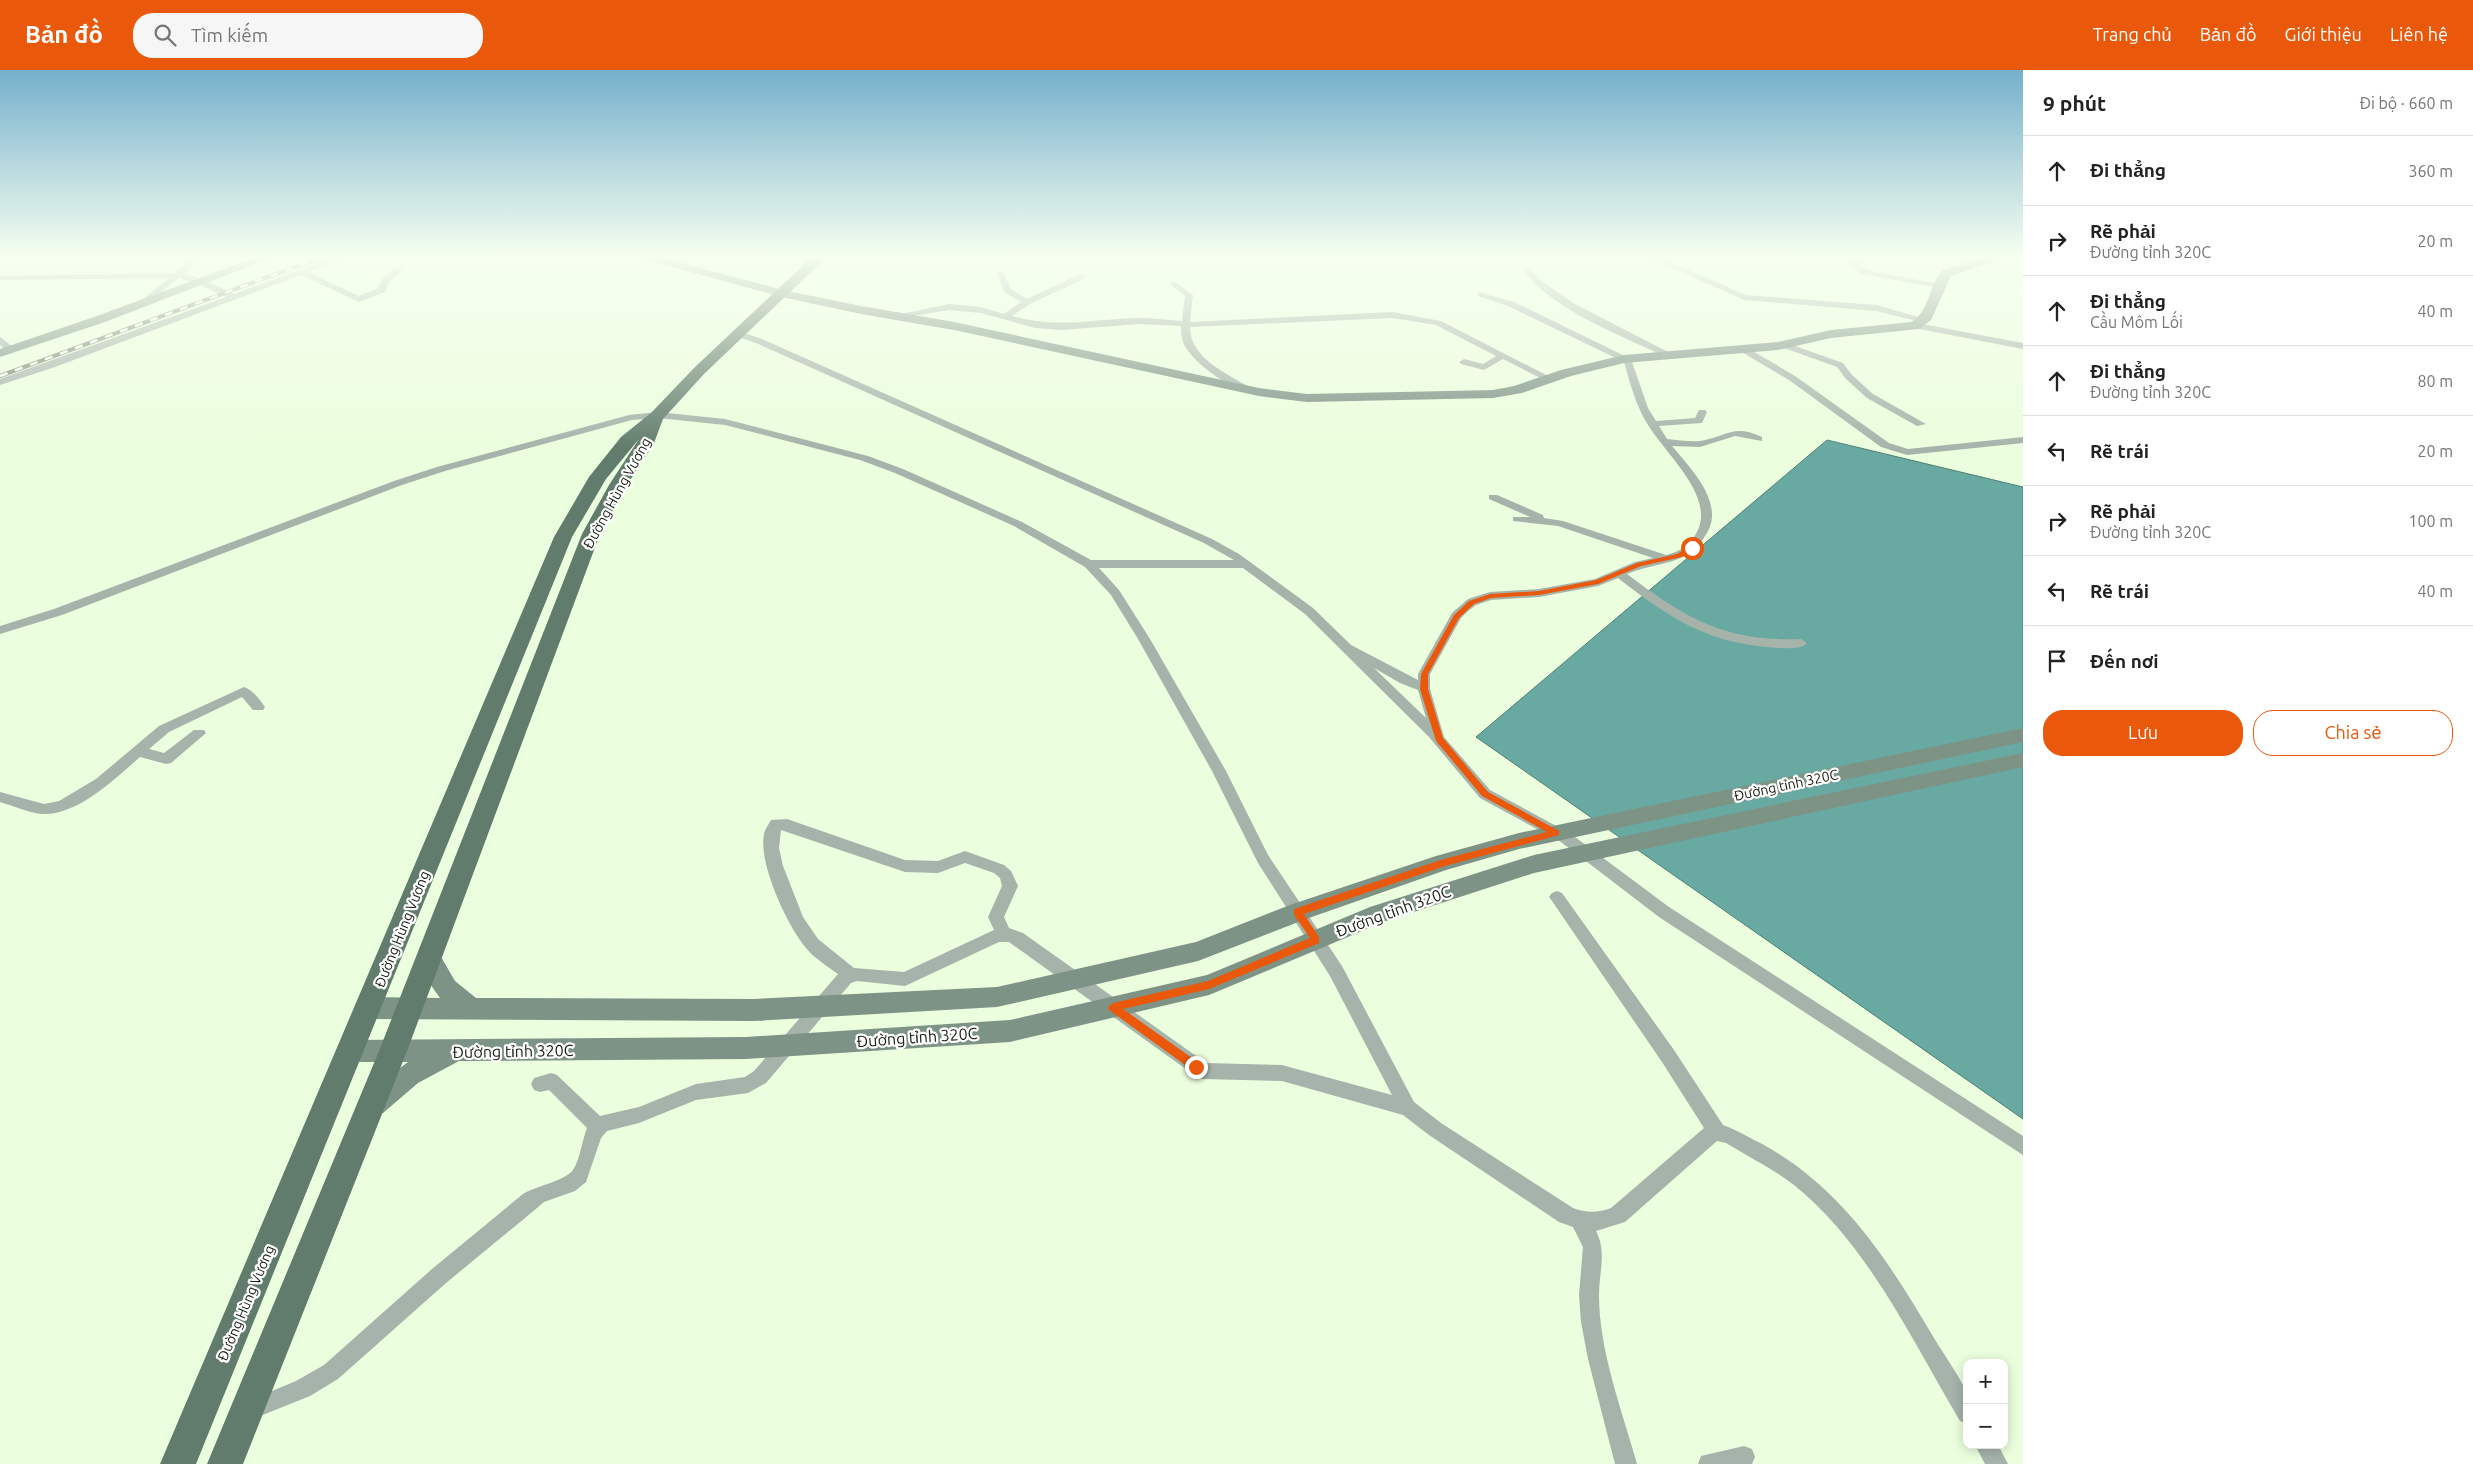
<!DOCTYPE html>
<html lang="vi">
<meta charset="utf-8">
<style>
:root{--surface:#fff;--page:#f6f6f6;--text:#222;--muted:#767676;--line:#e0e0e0;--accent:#ea580c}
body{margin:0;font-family:Ubuntu,sans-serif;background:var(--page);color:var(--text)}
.controls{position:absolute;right:15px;bottom:15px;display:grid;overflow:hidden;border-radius:10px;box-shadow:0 2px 12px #0003}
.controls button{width:45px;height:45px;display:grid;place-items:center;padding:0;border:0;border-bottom:1px solid var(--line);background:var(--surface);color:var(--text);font:25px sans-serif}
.stop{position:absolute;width:15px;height:15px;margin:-11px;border:4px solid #ea580c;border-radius:50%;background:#fff}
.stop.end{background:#ea580c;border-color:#fff;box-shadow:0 1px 5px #0008}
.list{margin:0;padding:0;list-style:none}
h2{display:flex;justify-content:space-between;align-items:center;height:65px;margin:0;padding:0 20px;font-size:21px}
h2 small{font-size:16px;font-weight:400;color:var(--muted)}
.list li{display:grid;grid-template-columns:32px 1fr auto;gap:15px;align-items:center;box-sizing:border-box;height:70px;padding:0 20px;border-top:1px solid var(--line)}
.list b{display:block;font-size:19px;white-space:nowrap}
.list p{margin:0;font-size:16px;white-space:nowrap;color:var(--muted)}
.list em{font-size:16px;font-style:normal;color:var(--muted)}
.actions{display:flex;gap:10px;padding:15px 20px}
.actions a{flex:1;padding:11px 0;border:1px solid var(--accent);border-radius:20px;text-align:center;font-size:18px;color:var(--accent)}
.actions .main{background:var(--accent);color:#fff}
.icon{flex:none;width:28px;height:28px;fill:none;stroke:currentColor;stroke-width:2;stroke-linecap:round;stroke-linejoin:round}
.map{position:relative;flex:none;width:2023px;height:1394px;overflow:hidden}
header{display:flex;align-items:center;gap:30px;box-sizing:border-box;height:70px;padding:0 25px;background:var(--accent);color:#fff}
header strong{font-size:24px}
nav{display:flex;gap:28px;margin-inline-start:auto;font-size:18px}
.search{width:350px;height:45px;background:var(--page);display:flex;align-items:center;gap:12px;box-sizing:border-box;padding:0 18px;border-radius:20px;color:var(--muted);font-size:19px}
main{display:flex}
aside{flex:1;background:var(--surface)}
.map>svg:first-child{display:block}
</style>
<header>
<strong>Bản đồ</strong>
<div class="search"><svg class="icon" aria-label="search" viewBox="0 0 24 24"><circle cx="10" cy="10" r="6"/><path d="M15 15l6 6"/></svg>Tìm kiếm</div>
<nav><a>Trang chủ</a><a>Bản đồ</a><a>Giới thiệu</a><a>Liên hệ</a></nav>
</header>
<main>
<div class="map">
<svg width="2023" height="1394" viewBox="0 0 2023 1394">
<rect width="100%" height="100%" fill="#ebfedd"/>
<path fill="#68a9a2" stroke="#4f7f76" d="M1827,370L2023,417V1049L1476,667Z"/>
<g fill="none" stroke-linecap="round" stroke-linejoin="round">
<path fill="#a5b3aa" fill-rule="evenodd" d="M197,184H206L184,204L202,209L234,224L342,184H353L308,202L359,226L378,218L382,209L396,198L403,200L389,212L385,222L359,232L301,205L55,297L0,315V309L226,227L196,213L179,208L145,235L141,232L142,230L169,208L0,210V206L175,203Z
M1641,184H1652L1746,225L1876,235L1929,250L1925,253L1876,241L1744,230Z
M1842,184H1850L1867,200L1944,215L1940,218L1862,204L1853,198Z
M1525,199H1531L1540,210L1573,233L1672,284L1664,286C1620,265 1553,240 1524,201Z
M997,201H1003L1011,219L1027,229L1078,205H1084V209L1030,234L1012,246C1061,259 1091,249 1139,248C1153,248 1167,250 1182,251L1185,226L1171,215L1170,213L1174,211L1193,225L1190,252L1392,242L1441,251L1554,309L1546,311L1503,289L1484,300L1461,294L1459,292L1464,289L1483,294L1496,286L1436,255L1392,248L1190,257C1190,288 1226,303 1249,317V321L1246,322C1228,317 1189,290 1183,272C1181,267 1181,261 1181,256L1139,254L1061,260L1035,258L981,243L949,240L896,249L892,246L949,234L981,237L1004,244L1021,232L1004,222Z
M1478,222L1514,232L1625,286H1630L1648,338L1656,351L1695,348L1699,340H1705L1707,342L1702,353L1659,356L1667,369C1678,370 1689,372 1700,371C1726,367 1733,353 1762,367V371L1735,366L1700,377L1672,376C1692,400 1727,435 1705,466C1699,476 1694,483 1683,487C1665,495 1646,496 1627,504C1685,548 1725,572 1801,569L1807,573C1802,580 1786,578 1778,578C1709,574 1670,549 1618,508L1598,516L1539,527L1491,530L1476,535L1468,541L1461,548L1430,604V619L1444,667L1490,720L1571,764L1669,837L2023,1066V1085L1659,847L1561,772L1480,728L1429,667L1305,544L1243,498H1099L1119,520L1150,569L1226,701L1268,785L1342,896L1414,1032L1441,1053L1573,1138C1586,1143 1598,1143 1611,1138L1704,1058L1662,992L1552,831L1549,827L1552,823L1557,821L1562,823L1674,980L1723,1055C1737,1060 1750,1068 1764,1075C1844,1120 1889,1192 1934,1268C1941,1280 1964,1313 1967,1324C1969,1333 1967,1345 1967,1354L1960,1351C1913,1272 1867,1173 1794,1115C1773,1099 1749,1087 1726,1073L1717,1071L1625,1152L1596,1161C1607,1182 1599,1202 1599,1225C1599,1281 1622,1340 1637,1394H1615L1588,1289L1581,1252L1579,1225L1583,1177L1573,1157L1559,1152L1429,1065L1403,1045L1282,1011L1203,1009L1197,1007L1009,872H999L905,916L857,911L851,913L766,1013L748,1023L696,1030L639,1053L607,1061L601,1068L586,1112L575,1121L544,1132L537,1138L446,1213L338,1309L310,1326L250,1350L243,1347L240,1340L243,1333L296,1311L324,1295L432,1199L523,1124C536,1116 565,1111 573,1100C580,1089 582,1071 587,1058L549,1020L540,1022L534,1020L531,1014L534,1008L551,1003L557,1005L600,1046L639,1037L696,1014L745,1007L754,1001L838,904C827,896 814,888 806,878C787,855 758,793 764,764C765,759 769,754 771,750L787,749L905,790L938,791L965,781L1004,795L1011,801L1018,816L1004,847L1009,858L1023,863L1206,993L1282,995L1392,1025L1330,906L1258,793L1212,701L1138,569L1111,525L1085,497L1014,456L895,403L860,390L725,355L658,348L632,350L445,401L402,415L62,545L0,564V556L54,539L394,411L437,397L629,345L658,342L725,349L868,386L903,399L1022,452L1091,490H1234L1204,473L756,273L735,266V262L738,261L762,269L1212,469L1239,484L1313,538L1351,575L1418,610V604L1452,543L1468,529L1490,522L1539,519L1595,509L1635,492L1653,488L1558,456L1513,451V447H1530L1489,429V425H1497L1543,445L1544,448L1563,451L1666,485C1679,482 1687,477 1694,467C1720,430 1667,386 1648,355C1636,336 1630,313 1624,292L1508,236L1478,226ZM1374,598L1400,613L1418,620L1426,648ZM781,760L905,802L938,803L965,793L994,803L1000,808L1002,816L988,847L994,860L904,902L854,898L818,869L803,847L783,796L779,778Z
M1917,253L2023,273V279L1914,258V254Z
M0,267L13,277V281H7L0,275Z
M1784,272L1843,293L1852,305L1873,324L1926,354L1917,356L1867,328L1846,309L1837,297L1781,277L1779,275Z
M1740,277H1746L1795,306L1889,373L1908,379L2023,367V373L1907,385L1881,377L1789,310L1740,281Z
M244,617C252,619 260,630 265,637L263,640H253L242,627L169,662L149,679L164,683L194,660H204L206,663L171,693L166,694L140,687C116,708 79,744 45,744C31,744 14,736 0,732V722L44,734L59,731L96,709L159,656Z
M1975,1375H1998L2008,1394H1985Z
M1744,1376L1752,1379L1755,1387L1752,1394H1698L1701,1386Z"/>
<path fill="#7d9386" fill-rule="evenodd" d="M264,184H281L105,252L0,287V279L97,246Z
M630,184H649L783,220L861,236L954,252L1259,318L1307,324L1493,320L1514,316L1561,300L1624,285L1778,272L1831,260L1911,252C1930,242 1928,215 1943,200L1994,184H2012L2010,186L1951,206L1931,250L1919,259L1831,268L1778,280L1624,293L1571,306L1522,323L1493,328L1307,332L1259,326L954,260L861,244L782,227L632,186Z
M2023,658V672L1519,779L1446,800L1306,849L1198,891L997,937L754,951L369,949L361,946L357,938L361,930L369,927L440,928L428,911L417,887L421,880L429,877L437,880L455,911L476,928L754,929L997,917L1196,872L1290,835L1436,786L1519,763Z
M2023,683V697L1534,803L1386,851L1209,925L1010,972L746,989L459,991L418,1013L383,1043L374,1046L365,1043L361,1034L365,1025L374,1018L408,992H351L342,989L339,981L342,973L351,970L746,967L1010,950L1207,905L1370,837L1534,785Z"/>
<path fill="#617c6c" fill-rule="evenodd" d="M815,184H830L704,304L663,349L654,373L627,415L600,464L407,981L243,1394H207L379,981L582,464L609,415L639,369L606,409L572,467L196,1394H160L554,467L589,407L621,367L652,342L694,298Z"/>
<defs>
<path id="rail" d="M0,306L330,184"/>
</defs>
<use href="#rail" stroke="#7a8671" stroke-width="4"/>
<use href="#rail" stroke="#fff" stroke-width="2.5" stroke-dasharray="8" stroke-linecap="butt"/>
</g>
<linearGradient id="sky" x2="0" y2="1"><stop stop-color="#75b0cc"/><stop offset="0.49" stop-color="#f6fff0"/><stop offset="1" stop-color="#f6fff0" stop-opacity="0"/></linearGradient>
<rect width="2023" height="379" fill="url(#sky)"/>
<path fill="#ea580c" d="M1689,477L1695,478L1682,487L1641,496L1598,514L1539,525L1491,528L1474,534L1459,548L1428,604V619L1443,668L1488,722L1559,761V765L1445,796L1304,844L1319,867V873L1209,919L1123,939L1199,993V1000H1192L1109,940L1108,937L1113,933L1208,911L1310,868L1294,845V839L1444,789L1547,762L1482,726L1436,671L1420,619L1421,604L1454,545L1469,531L1490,524L1539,521L1596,510L1637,493L1677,484Z"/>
<g text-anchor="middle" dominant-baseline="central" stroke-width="4.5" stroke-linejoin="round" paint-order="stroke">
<g font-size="14" fill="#161d11" stroke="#fff">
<text transform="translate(617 423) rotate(-61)">Đường Hùng Vương</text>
<text transform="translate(1786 715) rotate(-12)">Đường tỉnh 320C</text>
<text transform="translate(402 859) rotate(-68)">Đường Hùng Vương</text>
<text transform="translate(246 1233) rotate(-67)">Đường Hùng Vương</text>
</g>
<g font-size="16" fill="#161d11" stroke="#fff">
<text transform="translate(1393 841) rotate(-20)">Đường tỉnh 320C</text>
<text transform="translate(917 967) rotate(-4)">Đường tỉnh 320C</text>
<text transform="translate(513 981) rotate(-1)">Đường tỉnh 320C</text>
</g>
</g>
</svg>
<div class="controls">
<button>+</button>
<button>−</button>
</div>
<div class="stop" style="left:1692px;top:478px"></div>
<div class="stop end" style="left:1196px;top:997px"></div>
</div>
<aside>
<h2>9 phút<small>Đi bộ · 660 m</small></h2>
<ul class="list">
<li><svg class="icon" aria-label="ahead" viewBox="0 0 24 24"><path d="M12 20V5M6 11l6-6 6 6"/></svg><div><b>Đi thẳng</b></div><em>360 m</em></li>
<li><svg class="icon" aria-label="right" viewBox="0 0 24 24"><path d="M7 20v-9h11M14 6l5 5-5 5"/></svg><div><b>Rẽ phải</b><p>Đường tỉnh 320C</p></div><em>20 m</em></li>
<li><svg class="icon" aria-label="ahead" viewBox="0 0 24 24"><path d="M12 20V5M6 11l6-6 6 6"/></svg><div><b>Đi thẳng</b><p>Cầu Môm Lối</p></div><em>40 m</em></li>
<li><svg class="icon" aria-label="ahead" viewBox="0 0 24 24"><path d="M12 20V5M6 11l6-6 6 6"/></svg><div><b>Đi thẳng</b><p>Đường tỉnh 320C</p></div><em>80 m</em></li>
<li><svg class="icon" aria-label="left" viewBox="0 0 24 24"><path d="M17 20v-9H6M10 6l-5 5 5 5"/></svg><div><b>Rẽ trái</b></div><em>20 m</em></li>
<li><svg class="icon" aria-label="right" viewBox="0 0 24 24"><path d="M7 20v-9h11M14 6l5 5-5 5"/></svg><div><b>Rẽ phải</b><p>Đường tỉnh 320C</p></div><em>100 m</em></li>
<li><svg class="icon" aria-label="left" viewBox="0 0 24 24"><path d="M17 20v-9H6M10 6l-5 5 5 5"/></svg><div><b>Rẽ trái</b></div><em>40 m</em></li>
<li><svg class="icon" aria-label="arrive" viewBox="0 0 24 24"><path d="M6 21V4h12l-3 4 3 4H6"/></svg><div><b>Đến nơi</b></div></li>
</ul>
<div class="actions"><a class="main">Lưu</a><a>Chia sẻ</a></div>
</aside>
</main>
